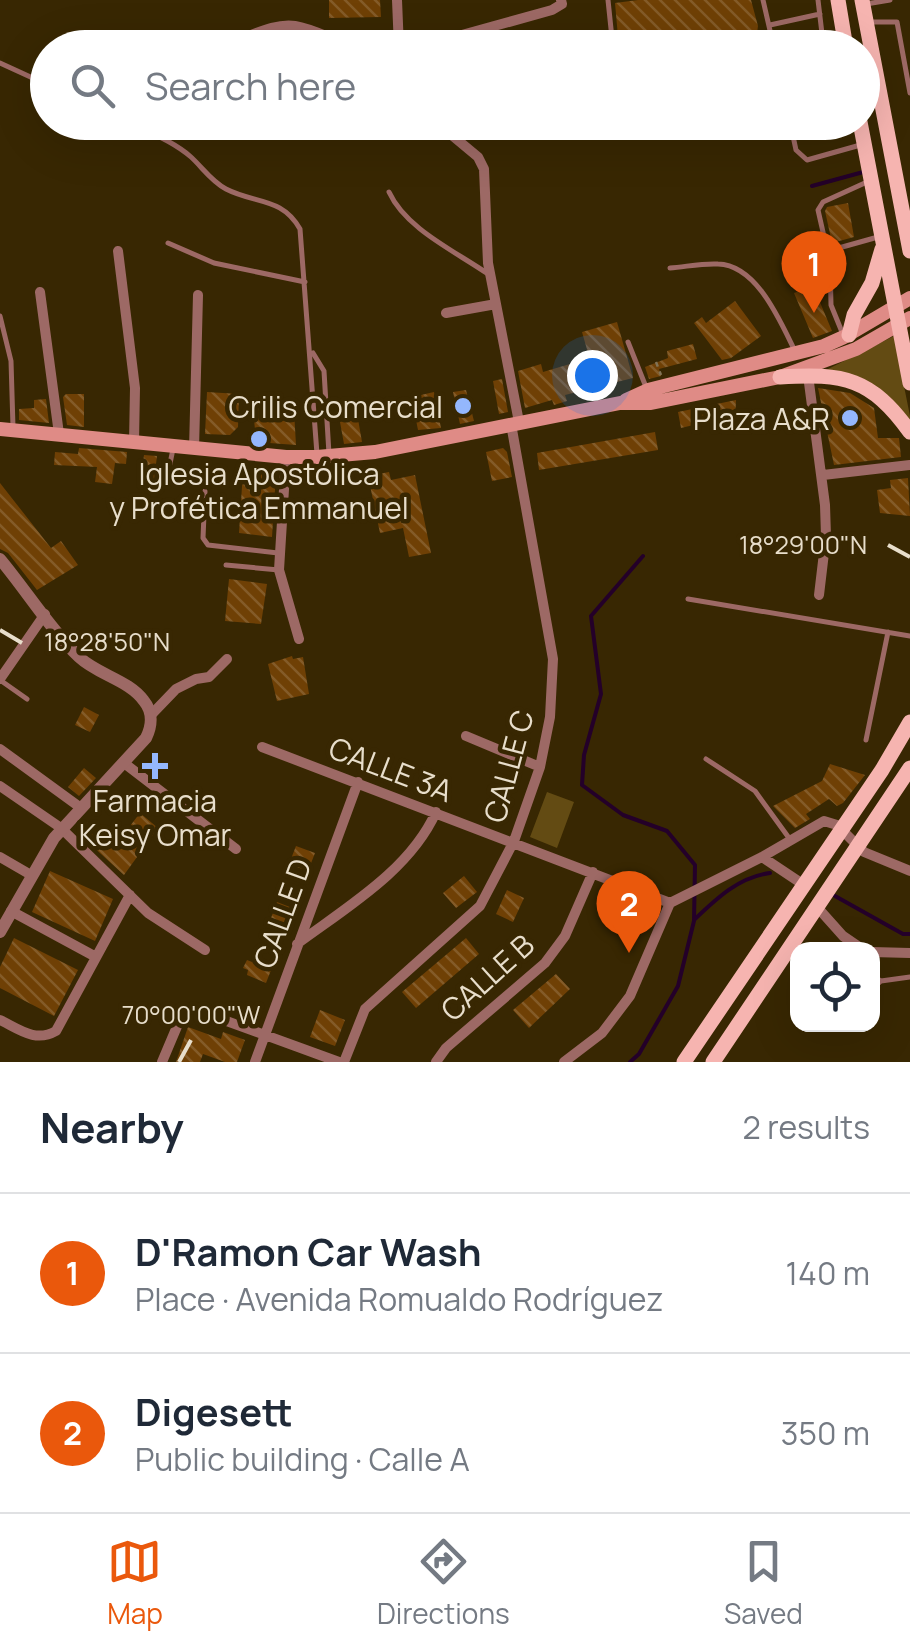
<!DOCTYPE html>
<meta charset="utf-8">
<style>
:root{--surface:#fff;--page:#f2f2f3;--text:#1f2937;--muted:#747a83;--line:#e0e1e3;--accent:#ea580c}
body{margin:0;font-family:Manrope,sans-serif;background:var(--page);color:var(--text)}
.controls{position:absolute;right:30px;bottom:30px;display:grid;overflow:hidden;border-radius:20px;box-shadow:0 10px 40px #0002}
.controls button{width:90px;height:90px;display:grid;place-items:center;padding:0;border:0;border-bottom:2px solid var(--line);background:var(--surface);color:var(--text);font:50px sans-serif}
.you{position:absolute;left:592px;top:375px;width:35px;height:35px;margin:-25px;border:8px solid #fff;border-radius:50%;background:#1a73e8;box-shadow:0 0 0 15px #1a73e833}
.badge{display:grid;place-items:center;width:65px;height:65px;border-radius:50%;background:var(--accent);color:#fff;font-size:32px;font-weight:700}
.pin{position:absolute;translate:-50% -82px;filter:drop-shadow(0 2px 5px #0008)}
.pin::after{content:'';position:absolute;top:52px;width:35px;height:30px;background:inherit;clip-path:polygon(0 0,100% 0,50% 100%)}
.list{margin:0;padding:0;list-style:none}
h2{display:flex;justify-content:space-between;align-items:center;height:130px;margin:0;padding:0 40px;font-size:42px}
h2 small{font-size:32px;font-weight:400;color:var(--muted)}
.list li{display:grid;grid-template-columns:65px 1fr auto;gap:30px;align-items:center;box-sizing:border-box;height:160px;padding:0 40px;border-top:2px solid var(--line)}
.list b{display:block;font-size:38px;white-space:nowrap}
.list p{margin:0;font-size:32px;white-space:nowrap;color:var(--muted)}
.list em{font-size:32px;font-style:normal;color:var(--muted)}
.icon{flex:none;width:55px;height:55px;fill:none;stroke:currentColor;stroke-width:2;stroke-linecap:round;stroke-linejoin:round}
.map{position:relative;flex:none;width:910px;height:1062px;overflow:hidden}
.search{position:absolute;background:var(--surface);box-shadow:0 10px 40px #0002;left:30px;right:30px;top:30px;height:110px;display:flex;align-items:center;gap:25px;box-sizing:border-box;padding:0 35px;border-radius:55px;color:var(--muted);font-size:38px}
.sheet{height:450px;background:var(--surface)}
nav{display:flex;justify-content:space-around;align-items:center;box-sizing:border-box;height:140px;border-top:2px solid var(--line);background:var(--surface);font-size:28px;color:var(--muted)}
nav a{display:grid;justify-items:center;gap:5px}
nav .on{color:var(--accent)}
.map>svg:first-child{display:block}
</style>
<div class="map">
<svg width="910" height="1062" viewBox="0 0 910 1062">
<defs>
<pattern id="building-back-hatch" width="6" height="6" patternUnits="userSpaceOnUse" patternTransform="scale(2.5)"><rect width="6" height="6" fill="#6f4005"/><path d="M-1 5l2 2M0 0l6 6M5-1l2 2" fill="none" stroke="#845b28"/></pattern>
</defs>
<rect width="100%" height="100%" fill="#382702"/>
<path fill="#634b13" d="M894,336L910,416V425L895,405L824,371Z
M547,792L574,802L557,848L530,837Z"/>
<g fill="none" stroke-linecap="round" stroke-linejoin="round">
<path stroke="#240029" stroke-width="4" d="M812,186L867,171
M835,896L903,934H910
M695,919C717,898 739,877 770,873
M630,1062L639,1054L678,986L694,921L695,865L667,831L623,815L582,785L584,755L601,694L591,616L643,556"/>
</g>
<path fill="url(#building-back-hatch)" d="M329,0H380L381,17L329,18Z
M638,0H751L758,26L755,48H619L615,3Z
M848,203L854,237L832,243L825,211L827,207Z
M814,242L820,274L809,276L832,331L813,338L794,293L802,290L794,246Z
M735,301L761,336L731,358L722,360L694,323L702,317L706,323Z
M617,322L633,378L565,395L567,401L554,405L552,400L525,408L518,371L541,364L543,372L570,364L573,373L592,367L582,332Z
M693,344L697,359L659,369L661,376L649,379L645,367L668,358L667,351Z
M502,379L508,412L499,414L493,381Z
M818,388L850,393L874,408L878,438H899L901,457L834,465Z
M466,390L474,421L460,424L453,392Z
M207,392L239,394L238,427L230,435L205,434Z
M434,392L441,428L418,430L413,405L422,404L421,395Z
M66,394H84V427L67,425L63,397Z
M279,397L280,412L294,411L296,445L256,442L253,407L267,406V398Z
M46,399L49,423L19,420V409L34,408V400Z
M736,400L735,423L706,422L681,428L678,412Z
M358,419L362,442L344,444L340,422Z
M655,432L658,450L539,470L537,453Z
M79,448L127,452L126,464L115,463L112,484L95,482L97,467L54,465L55,452L78,454Z
M503,448L507,452L512,477L492,481L486,452Z
M144,455L157,456L154,480L141,478Z
M243,471L276,474L272,537L239,533Z
M389,472L391,480L415,475L431,553L409,557L403,528L380,533L368,476Z
M908,478L910,516L880,513L877,490L891,488L890,480Z
M0,483L51,548L61,541L78,565L37,590L8,553L0,549Z
M229,579L267,584L261,624L225,621Z
M292,656L293,659L303,657L309,694L277,701L268,664Z
M84,707L99,715L90,732L75,725Z
M830,764L865,775L843,803L837,806L829,799L806,814L810,819L795,828L773,806L822,781Z
M84,768L96,778L79,796L68,787Z
M140,813L158,828L124,875L78,833L86,822L105,834L108,830L120,839Z
M296,846L315,853L308,871L289,864Z
M50,871L113,899L95,941L32,912Z
M464,876L477,892L456,908L443,893Z
M507,890L524,898L513,922L496,914Z
M277,902L295,909L288,925L271,918Z
M14,938L78,970L54,1016L0,988V967Z
M466,938L479,954L416,1008L402,992Z
M254,957L273,965L266,983L247,975L248,970L243,968L247,960L252,962Z
M556,974L570,989L529,1028L513,1010Z
M320,1010L345,1020L335,1046L310,1037Z
M188,1027L221,1039L223,1032L245,1040L237,1062H225L203,1054L200,1062H176Z"/>
<g fill="none" stroke-linecap="round" stroke-linejoin="round">
<path stroke="#817356" stroke-width="2.5" stroke-dasharray="5 5" stroke-linecap="butt" d="M656,362L661,375"/>
<path stroke="#9d6965" stroke-width="5" d="M608,0L613,48
M763,0L774,48
M818,0L823,42
M866,4L890,0
M870,22H897L910,93
M770,25L820,14
M798,48L823,42L824,48
M0,63L48,85
M129,122C149,132 174,142 191,157C203,168 211,181 226,189C255,204 282,197 300,229L317,454
M686,122L693,133L703,134L757,122
M790,122L796,150L807,160L864,144
M389,192C406,229 455,251 488,274
M168,243L214,263L305,282
M828,251L878,237
M670,268C685,267 702,263 718,264C757,265 780,321 795,351
M0,316L11,361L13,427
M844,337L831,305L830,263L818,210L823,202L867,182
M628,342L646,387
M313,353L324,371L329,454
M166,483L173,449
M205,491L203,538L208,545L278,553
M226,565L279,570
M688,599L910,636
M0,680L27,699
M866,740L888,632
M706,759L755,791L789,838
M815,949L819,947L829,949
M872,976L881,981
M798,983V990
M872,989L881,981L910,977"/>
<path stroke="#9d6965" stroke-width="10" d="M397,0L399,48
M241,39C257,33 278,23 295,26C319,30 339,45 364,48
M415,48L552,10L562,4L561,0
M436,122L478,157L484,169L488,263L519,422
M118,251L135,388L134,442
M40,292L59,434
M446,313L496,304
M808,375L825,505L826,536L819,595
M194,449L198,295
M286,457L279,570L299,639
M823,475L910,465
M0,679L45,614
M151,715L176,689L196,679L209,677L227,659
M466,736L540,767
M262,747L670,903
M0,749L81,808
M124,763L236,849
M0,786L61,828L148,913L205,950
M0,857L31,875
M762,857L804,885
M670,903L762,857L824,821L837,825L864,852L910,871
M818,908L843,936L862,949
M11,911L96,957
M297,944C347,907 410,870 436,812
M872,952L910,953
M0,1020C19,1029 35,1043 56,1031L130,895
M162,1062L181,1017L188,1012L199,1011L339,1062
M255,1062L358,782
M344,1062L365,1009L480,906L514,841L540,767L550,717L553,659L511,424
M436,1062L446,1048L545,963L565,936L593,872
M564,1062L602,1033L630,996L670,903"/>
<path stroke="#9d6965" stroke-width="12" d="M0,559C26,590 50,629 79,657C98,675 129,680 144,701C153,712 152,726 146,738L54,838L0,932"/>
<path stroke="#df8b86" stroke-width="14" d="M626,400L648,390L824,346L844,337L910,298
M0,429L286,457H317L375,452L620,403H651L780,377L856,349L910,318"/>
<path stroke="#f6b4b0" stroke-width="15" d="M838,0L846,48
M862,0L910,251
M860,122L910,383
M849,335L854,315L872,283L882,249
M780,377C844,373 871,378 910,432
M684,1062L882,770L910,722
M713,1062L910,768"/>
</g>
<path fill="none" stroke="#e8decb" stroke-width="4" d="M888,545L910,557M0,630L22,643M179,1062L191,1040"/>
<g fill="#94b7fd" stroke="#382702" stroke-width="4">
<circle cx="463" cy="406" r="10"/>
<circle cx="850" cy="418" r="10"/>
<circle cx="259" cy="439" r="10"/>
<path d="M150 751h10v10h10v10h-10v10h-10v-10h-10v-10h10z"/>
</g>
<g text-anchor="middle" dominant-baseline="central" stroke-width="9" stroke-linejoin="round" paint-order="stroke">
<g font-size="30" fill="#e8decb" stroke="#382702" text-anchor="end">
<text x="443" y="406">Crilis Comercial</text>
<text x="830" y="418">Plaza A&amp;R</text>
<text x="259" y="473" text-anchor="middle">Iglesia Apostólica<tspan x="259" dy="34">y Profética Emmanuel</tspan></text>
<text x="155" y="800" text-anchor="middle">Farmacia<tspan x="155" dy="34">Keisy Omar</tspan></text>
</g>
<g font-size="30" fill="#e8decb" stroke="#382702">
<text transform="translate(508 766) rotate(-75)">CALLE C</text>
<text transform="translate(391 769) rotate(21)">CALLE 3A</text>
<text transform="translate(282 913) rotate(-70)">CALLE D</text>
<text transform="translate(487 977) rotate(-42)">CALLE B</text>
</g>
</g>
<g font-size="25" text-anchor="middle" fill="#e8decb" stroke="#382702" stroke-width="9" stroke-linejoin="round" paint-order="stroke">
<text x="803" y="554">18°29'00"N</text>
<text x="107" y="651">18°28'50"N</text>
<text x="191" y="1024">70°00'00"W</text>
</g>
</svg>
<div class="controls">
<button><svg class="icon" aria-label="locate" viewBox="0 0 24 24"><circle cx="12" cy="12" r="6"/><path d="M12 2v4M12 18v4M2 12h4M18 12h4"/></svg></button>
</div>
<div class="you"></div>
<div class="pin badge" style="left:814px;top:313px">1</div>
<div class="pin badge" style="left:629px;top:953px">2</div>
<div class="search"><svg class="icon" aria-label="search" viewBox="0 0 24 24"><circle cx="10" cy="10" r="6"/><path d="M15 15l6 6"/></svg>Search here</div>
</div>
<section class="sheet">
<h2>Nearby<small>2 results</small></h2>
<ul class="list">
<li><span class="badge">1</span><div><b>D'Ramon Car Wash</b><p>Place · Avenida Romualdo Rodríguez</p></div><em>140 m</em></li>
<li><span class="badge">2</span><div><b>Digesett</b><p>Public building · Calle A</p></div><em>350 m</em></li>
</ul>
</section>
<nav>
<a class="on"><svg class="icon" aria-label="map" viewBox="0 0 24 24"><path d="M3 6l6-2 6 2 6-2v14l-6 2-6-2-6 2zM9 4v14M15 6v14"/></svg>Map</a>
<a><svg class="icon" aria-label="directions" viewBox="0 0 24 24"><path d="M12 3l9 9-9 9-9-9zM9 14v-3h6M13 9l2 2-2 2"/></svg>Directions</a>
<a><svg class="icon" aria-label="saved" viewBox="0 0 24 24"><path d="M7 4h10v16l-5-4-5 4z"/></svg>Saved</a>
</nav>
